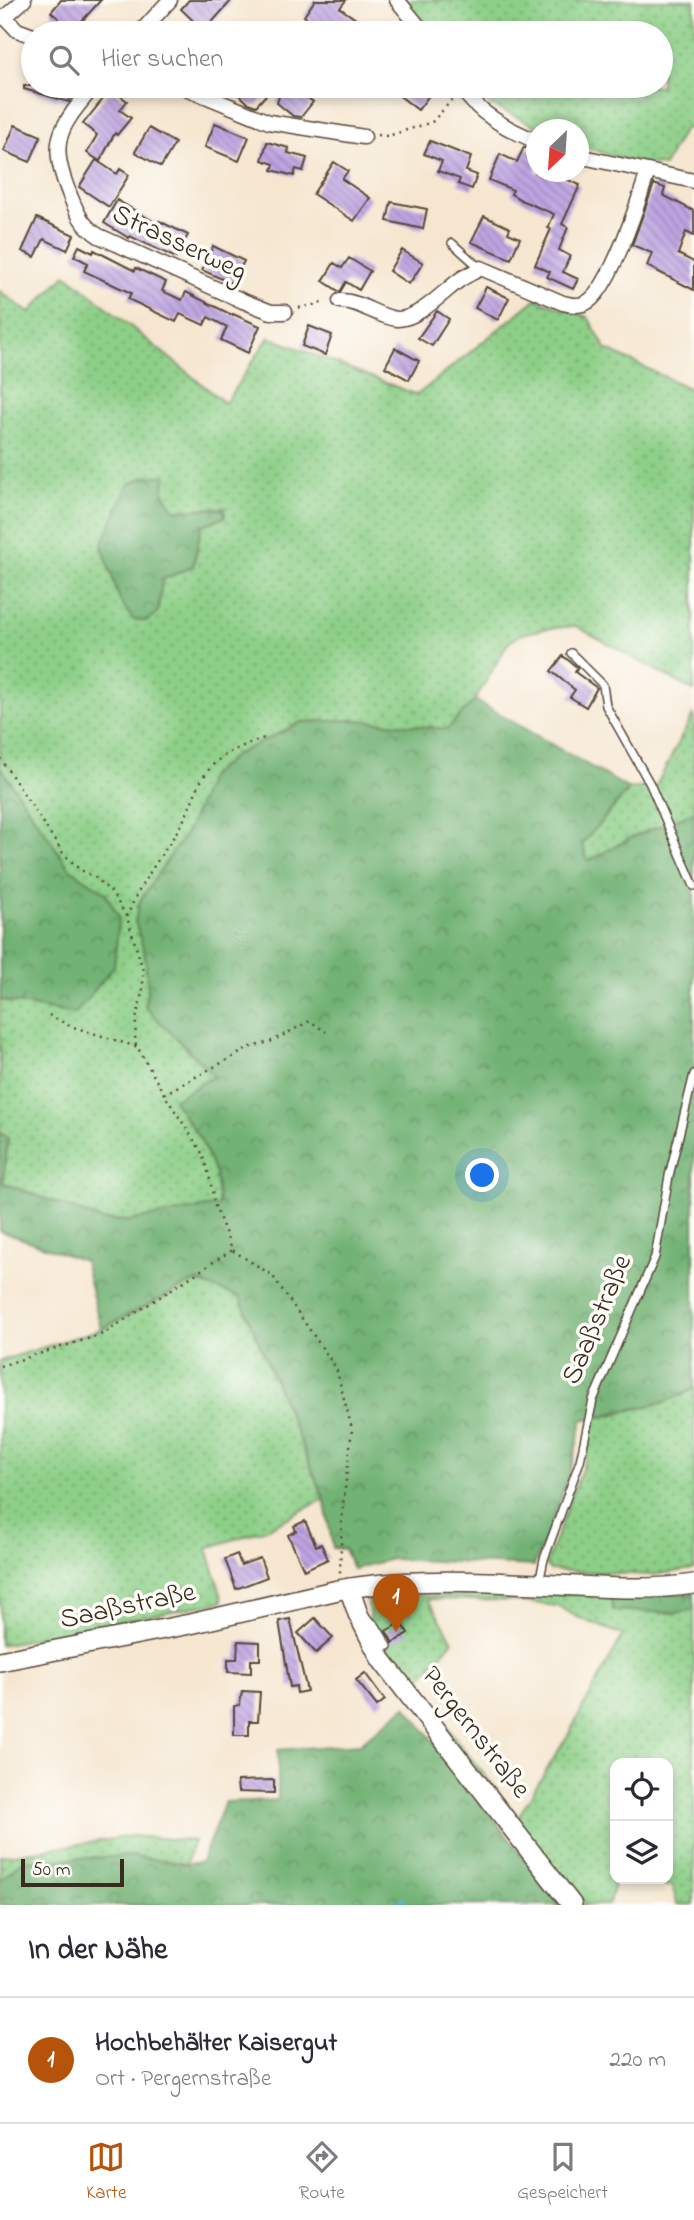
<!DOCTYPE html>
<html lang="de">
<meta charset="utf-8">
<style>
:root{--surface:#fff;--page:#f7f7f7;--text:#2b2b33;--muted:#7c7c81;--line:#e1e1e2;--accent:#b45309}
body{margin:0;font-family:"Indie Flower",sans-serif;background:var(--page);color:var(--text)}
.controls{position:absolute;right:21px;bottom:21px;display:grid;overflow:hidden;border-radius:14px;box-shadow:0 4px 10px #0003}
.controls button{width:63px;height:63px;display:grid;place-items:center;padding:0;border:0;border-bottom:2px solid var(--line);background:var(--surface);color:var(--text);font:35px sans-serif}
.compass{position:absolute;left:526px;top:119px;width:63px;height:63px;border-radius:50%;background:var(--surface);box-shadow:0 4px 10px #0003;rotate:205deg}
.scale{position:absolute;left:21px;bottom:18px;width:103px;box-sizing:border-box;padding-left:7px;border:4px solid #3b2a1e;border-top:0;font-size:19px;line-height:24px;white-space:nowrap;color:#3b2a1e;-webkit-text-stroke:5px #fdfcf7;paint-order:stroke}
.you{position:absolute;left:483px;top:1176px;width:24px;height:24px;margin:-18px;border:5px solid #fff;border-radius:50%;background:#1a73e8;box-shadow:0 0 0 10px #1a73e833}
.badge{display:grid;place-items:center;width:46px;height:46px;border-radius:50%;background:var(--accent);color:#fff;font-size:23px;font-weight:700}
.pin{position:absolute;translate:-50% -58px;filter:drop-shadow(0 2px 4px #0008)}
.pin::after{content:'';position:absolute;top:37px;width:24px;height:21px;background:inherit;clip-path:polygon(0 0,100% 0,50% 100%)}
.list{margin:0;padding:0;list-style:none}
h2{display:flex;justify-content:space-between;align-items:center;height:91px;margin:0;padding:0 28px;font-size:30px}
h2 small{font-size:23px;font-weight:400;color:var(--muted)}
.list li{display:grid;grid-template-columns:46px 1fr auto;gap:21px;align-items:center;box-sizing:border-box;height:126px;padding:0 28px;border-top:2px solid var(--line)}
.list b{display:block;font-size:26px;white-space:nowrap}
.list p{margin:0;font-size:23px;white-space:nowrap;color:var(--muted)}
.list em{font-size:23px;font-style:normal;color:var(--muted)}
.icon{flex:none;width:38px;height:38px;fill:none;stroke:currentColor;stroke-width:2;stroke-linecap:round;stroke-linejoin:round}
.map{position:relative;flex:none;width:694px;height:1905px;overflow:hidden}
.search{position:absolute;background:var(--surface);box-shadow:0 4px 10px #0003;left:21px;right:21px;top:21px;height:77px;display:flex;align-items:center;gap:18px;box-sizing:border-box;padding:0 24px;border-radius:38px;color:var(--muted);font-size:26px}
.sheet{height:217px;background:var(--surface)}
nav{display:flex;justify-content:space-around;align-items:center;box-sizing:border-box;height:98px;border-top:2px solid var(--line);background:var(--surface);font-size:19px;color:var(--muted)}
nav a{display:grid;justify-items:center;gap:4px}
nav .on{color:var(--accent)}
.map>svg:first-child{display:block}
</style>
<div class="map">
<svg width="694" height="1905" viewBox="0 0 694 1905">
<defs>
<pattern id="grass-dots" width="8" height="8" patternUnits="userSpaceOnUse" patternTransform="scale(1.75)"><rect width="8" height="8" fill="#8dcf88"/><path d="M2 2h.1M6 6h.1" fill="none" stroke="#74a86f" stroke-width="1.8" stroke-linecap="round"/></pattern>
<pattern id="forest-crowns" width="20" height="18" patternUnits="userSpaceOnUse" patternTransform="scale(1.75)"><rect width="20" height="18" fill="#72b274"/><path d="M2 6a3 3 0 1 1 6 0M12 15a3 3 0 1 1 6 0" fill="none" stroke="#5f915f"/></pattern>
<pattern id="building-back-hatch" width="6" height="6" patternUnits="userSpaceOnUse" patternTransform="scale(1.75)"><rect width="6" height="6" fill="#bea4e2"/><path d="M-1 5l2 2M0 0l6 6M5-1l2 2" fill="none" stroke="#9c86b7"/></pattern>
</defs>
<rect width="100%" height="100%" fill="#fdfcf7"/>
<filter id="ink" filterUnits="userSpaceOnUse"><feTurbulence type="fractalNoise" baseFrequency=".0143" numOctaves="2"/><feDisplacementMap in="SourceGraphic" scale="14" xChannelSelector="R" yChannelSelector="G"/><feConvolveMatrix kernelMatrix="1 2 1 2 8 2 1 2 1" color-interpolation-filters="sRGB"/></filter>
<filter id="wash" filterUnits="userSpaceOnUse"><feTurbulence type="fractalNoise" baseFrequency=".00686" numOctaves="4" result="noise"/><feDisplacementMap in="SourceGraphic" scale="28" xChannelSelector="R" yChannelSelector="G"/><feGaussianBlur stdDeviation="1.57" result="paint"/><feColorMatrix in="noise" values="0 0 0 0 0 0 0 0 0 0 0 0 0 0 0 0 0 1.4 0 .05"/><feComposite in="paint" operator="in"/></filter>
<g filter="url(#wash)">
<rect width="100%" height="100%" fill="#f6e6d0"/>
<path fill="url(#grass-dots)" stroke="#647c53" stroke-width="2" fill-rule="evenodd" d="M404,0H694V126L684,129L664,166L629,161L579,145L578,130L542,129L489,104L467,86H661V33H429Z
M66,274L225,403L269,337L417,395L536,299L588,317L606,349L694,391V691L576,626L544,629L522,634L508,643L475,700L447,729L357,720L301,722L210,776L189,828L140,901L135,921L145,954L148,987L145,1007L215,1076L174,1100L201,1140L215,1173L219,1205L128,1221L102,1220L3,1183L8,1137L0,1133V1000L75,1014L105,892L70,869L0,767V291L29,313ZM163,492L175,510L224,508L225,517L202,525L193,566L162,580L158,611Z
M694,713V812L633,837L588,862L582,844L629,789L656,786Z
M195,1281L240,1297L324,1499L266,1529L207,1548L223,1601L0,1645V1361L101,1329Z
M694,1389V1569L652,1575L550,1570L546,1564L586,1458L593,1419L665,1402Z
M489,1590L611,1596L613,1610L675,1613L694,1609V1905L677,1904L673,1886L615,1882L608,1905H582L432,1716L368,1623C372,1614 367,1606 369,1597L374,1595L463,1596L466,1593ZM428,1599L513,1601L558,1606L577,1617L623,1635L568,1735L518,1817L456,1739L416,1683L453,1641ZM615,1763H668V1879H615Z
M132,1836L194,1841L186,1864L132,1856L22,1861L0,1880V1856Z"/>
<path fill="url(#forest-crowns)" stroke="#566e49" stroke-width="2" d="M166,475L163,492L175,510L225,508V517L202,525L193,566L162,580L158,611L148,621L134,620L120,601L102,545L128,485L144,477Z
M475,700L629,789L582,844L588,861L633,837L694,812V1389L665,1402L582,1420C573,1472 554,1518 534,1566L392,1559L353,1569L344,1549L333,1548L324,1498L240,1297L195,1281L101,1329L84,1261L0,1231V1133L8,1137L3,1183L102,1220L128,1221L219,1205L215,1173L201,1140L173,1100L214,1076L145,1007L148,987L145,954L135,921L140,901L189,828L210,776L235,755L301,722L357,720L447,729Z
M0,767L70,869L105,892L119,917L114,966L75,1014L0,1000Z
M694,1593V1609L676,1613L613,1610L611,1596Z
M406,1706L561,1905H0V1880L22,1861L132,1856L186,1864L201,1862L225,1802L278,1800V1750L360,1744Z"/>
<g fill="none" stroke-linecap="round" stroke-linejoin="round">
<path stroke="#51b8cf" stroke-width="4.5" d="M397,1905L403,1899"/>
</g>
<g id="blocks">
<path fill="url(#building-back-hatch)" d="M61,0H101L73,31L51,12Z
M189,0H232L204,31L181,9Z
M315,0H346L340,8L376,33H329L304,16Z
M24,86H73L69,102L24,89Z
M230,86H270L267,94L256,106L248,103Z
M285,86H294L313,102L301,117L293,116L277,103L280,93Z
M402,86H420L430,94L418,110L396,93Z
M111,89L127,101L120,110L131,118L117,135L115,133L100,161L87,153L97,135L83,124Z
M215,123L249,137L239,161L205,147Z
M15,125L41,136L30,162L4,151Z
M149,128L175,143L161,167L135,152Z
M430,141L471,157L466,171L477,175L472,189L458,184L460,179L438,171L442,161L424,154Z
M267,142L289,148L288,153L307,158L303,171L296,169L294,176L272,170L274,164L262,160Z
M524,147L536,153V172H549L580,185L562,224L568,227L559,250L570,256L563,272L578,279L573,289L547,277L550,272L535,265L551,229L548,228L554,214L523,201L511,194L513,190L489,180L500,154L517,162Z
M96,160L117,174L120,169L129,175L109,207L79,187Z
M334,162L348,171L342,179L370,198L354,221L313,194Z
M654,184L665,188L663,195L694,211V236L686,232L678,254L694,262V290L647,266L652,253L632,245Z
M117,200L158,224L159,221L188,235L176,258L130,236L129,238L104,223Z
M391,202L427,209L423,229L387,221Z
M484,216L510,228L508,233L520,238L511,259L471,242Z
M37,218L74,235L67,250L44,239L35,257L22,251Z
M79,246L93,253L94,250L135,271L136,268L166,282L162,291L182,300L186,292L232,315L233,314L260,326L248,353L221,340L227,327L208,317L204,325L180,314L176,322L128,299L131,293L84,271L88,263L74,256Z
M213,246L244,261L233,284L202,270Z
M402,250L423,263L409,284L389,271Z
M349,258L370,271L359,290L346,282L340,292L323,281L334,263L342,268Z
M486,287L509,298L498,320L475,308Z
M437,311L449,319L432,346L418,338Z
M309,326L332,335L325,355L302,346Z
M395,348L419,361L409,380L385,367Z
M563,656L578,668L575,672L597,688L586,707L570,697L575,690L551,671Z
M305,1521L316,1546L321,1544L328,1559L304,1570L288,1535L296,1531L294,1526Z
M237,1554L241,1565L260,1558L267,1577L236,1589L225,1559Z
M315,1618L333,1638L316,1653L298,1633Z
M290,1619L307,1691L297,1693L296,1686L290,1687L279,1621Z
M401,1622L408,1633L393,1643L386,1631Z
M238,1641L260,1642V1660H251V1673L228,1672V1659H237Z
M365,1673L385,1700L377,1706L356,1680Z
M242,1691L260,1692L258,1721H249V1735H234V1706L240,1705Z
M274,1780V1793L238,1792L237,1781Z"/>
</g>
</g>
<g filter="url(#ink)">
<use href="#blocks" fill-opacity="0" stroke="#574639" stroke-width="2"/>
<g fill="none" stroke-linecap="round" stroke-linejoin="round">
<defs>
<path id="lane" d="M452,243L480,268
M571,653L603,685L606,706L650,784L694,886
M539,1583L544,1559L580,1461L593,1400L655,1257L669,1176L694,1074
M368,1619L376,1626L388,1646"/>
<path id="street" d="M397,0L424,33
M5,17L17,30L33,36
M0,18L5,17L24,0
M140,33L170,0
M94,86C57,130 48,142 71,198C78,215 83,226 99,236L243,301L271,312H285
M181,86L269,122L364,137
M460,86C477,113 507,129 536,141
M578,156L694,181
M340,301C361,301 377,317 397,319C418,320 445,290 461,279C467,275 474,272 481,268L563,303C572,305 581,307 589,301C612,284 639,200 648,171"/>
<path id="secondary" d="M349,1588L358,1614L381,1659L572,1905
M0,1661L190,1624L338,1590C403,1578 472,1581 538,1584C590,1586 642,1592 694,1584"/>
</defs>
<use href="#lane" stroke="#574639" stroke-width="10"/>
<use href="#street" stroke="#574639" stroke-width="17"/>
<use href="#secondary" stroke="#574639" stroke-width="22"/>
<path stroke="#574639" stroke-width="2.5" stroke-dasharray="2 5" stroke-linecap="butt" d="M378,135L388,136L432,122L453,99
M299,308L326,302
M0,758L63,853L79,869L96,878L112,893L127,917L143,970V989L136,1020L135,1043L164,1094L201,1151L209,1175L215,1206L232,1250L272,1275L336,1368L352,1429L342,1514L340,1573
M127,917C139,883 164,854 182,823C193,804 196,783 212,766C226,751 245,745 264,738
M49,1015L70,1026L137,1047
M164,1094L251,1047L270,1042L310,1021L326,1032
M0,1366L103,1334L232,1250"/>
<use href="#lane" stroke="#fff" stroke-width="7"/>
<use href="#street" stroke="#fff" stroke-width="14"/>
<use href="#secondary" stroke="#fff" stroke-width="19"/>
</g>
</g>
<g text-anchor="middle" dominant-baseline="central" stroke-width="7" stroke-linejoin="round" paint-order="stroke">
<g font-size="28" fill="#3b2a1e" stroke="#fdfcf7">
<text transform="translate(179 244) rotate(25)">Strasserweg</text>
<text transform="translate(598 1320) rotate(-67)">Saaßstraße</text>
<text transform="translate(128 1607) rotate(-12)">Saaßstraße</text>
<text transform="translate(475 1733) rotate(52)">Pergernstraße</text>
</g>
</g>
</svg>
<div class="controls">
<button><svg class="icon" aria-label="locate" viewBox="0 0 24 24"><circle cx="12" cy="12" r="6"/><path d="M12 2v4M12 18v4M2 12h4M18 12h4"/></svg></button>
<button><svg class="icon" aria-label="layers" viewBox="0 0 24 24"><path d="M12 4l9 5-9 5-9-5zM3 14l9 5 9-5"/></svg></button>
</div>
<svg class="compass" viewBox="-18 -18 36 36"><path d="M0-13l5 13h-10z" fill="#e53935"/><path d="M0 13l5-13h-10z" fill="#7c7c81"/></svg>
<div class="scale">50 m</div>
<div class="you"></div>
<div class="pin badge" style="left:396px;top:1632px">1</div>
<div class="search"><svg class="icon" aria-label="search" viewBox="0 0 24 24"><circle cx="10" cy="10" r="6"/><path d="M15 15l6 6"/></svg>Hier suchen</div>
</div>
<section class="sheet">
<h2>In der Nähe<small></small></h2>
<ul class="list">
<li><span class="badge">1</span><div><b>Hochbehälter Kaisergut</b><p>Ort · Pergernstraße</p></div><em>220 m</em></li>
</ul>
</section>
<nav>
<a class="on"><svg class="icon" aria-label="map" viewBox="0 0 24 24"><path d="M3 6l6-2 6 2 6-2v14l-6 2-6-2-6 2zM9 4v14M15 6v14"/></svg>Karte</a>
<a><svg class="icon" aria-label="directions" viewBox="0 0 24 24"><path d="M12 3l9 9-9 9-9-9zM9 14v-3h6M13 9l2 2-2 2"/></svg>Route</a>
<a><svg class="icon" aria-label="saved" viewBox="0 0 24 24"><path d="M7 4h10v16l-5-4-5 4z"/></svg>Gespeichert</a>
</nav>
